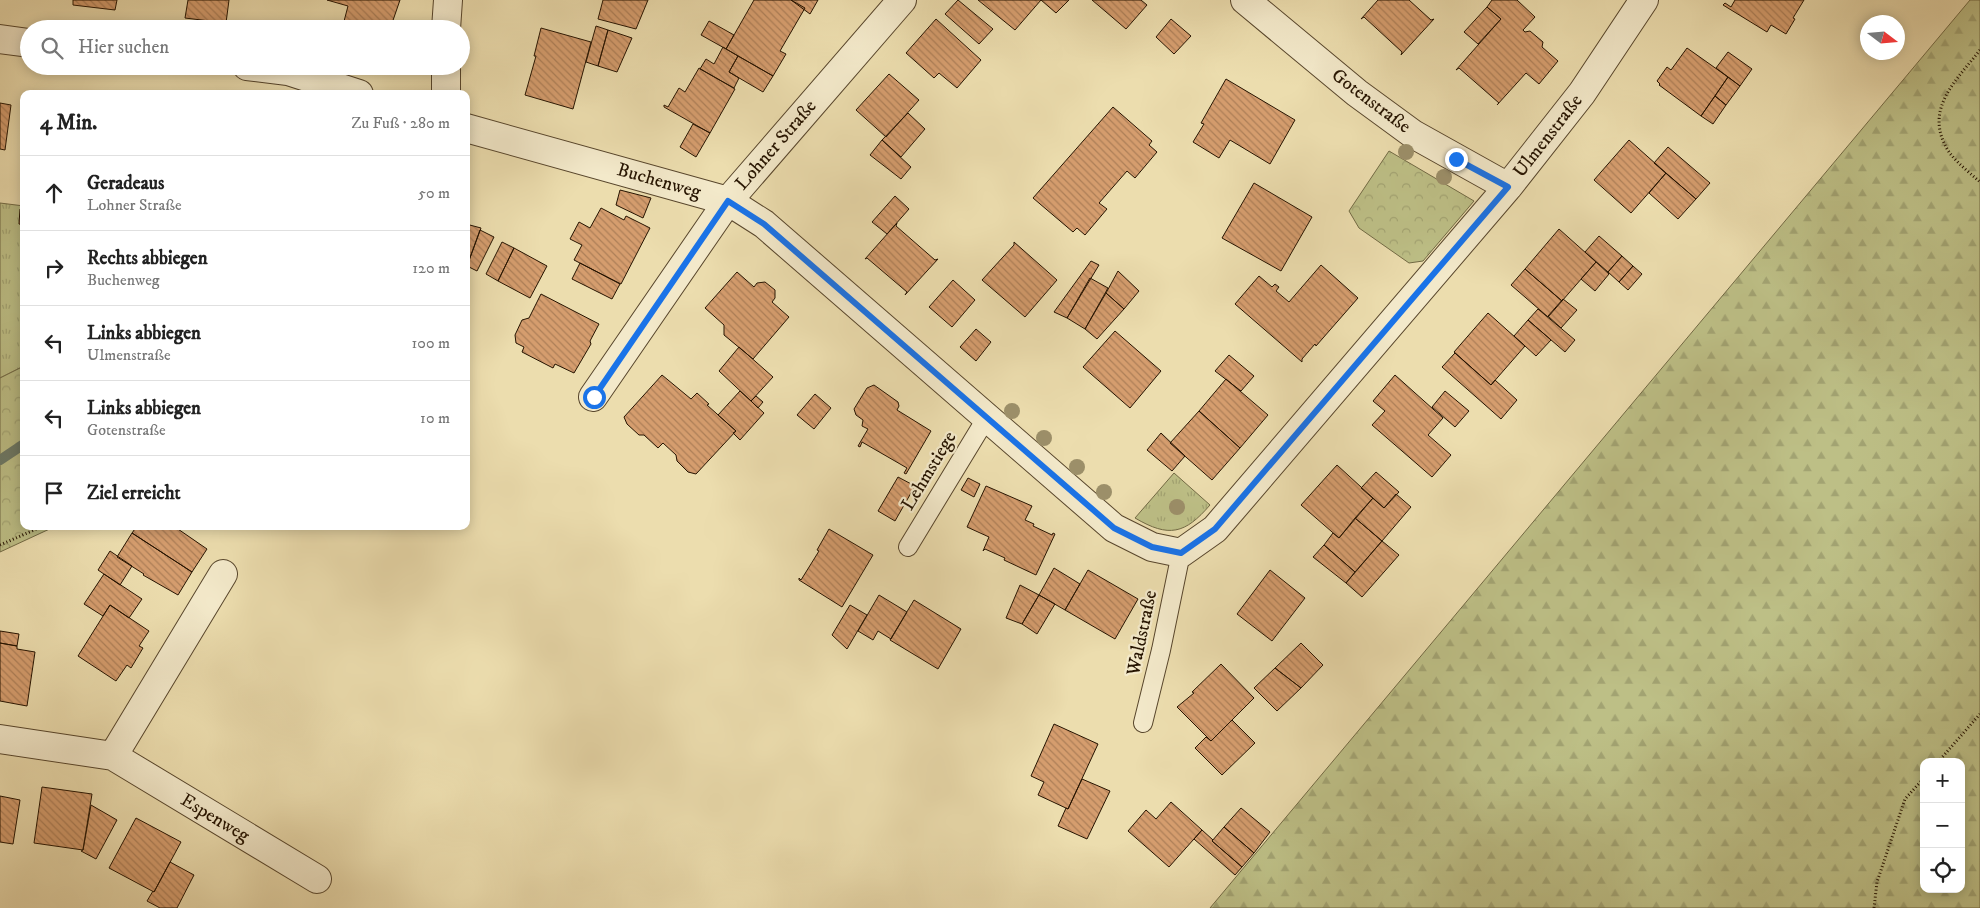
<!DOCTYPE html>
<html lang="de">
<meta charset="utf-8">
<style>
:root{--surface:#fff;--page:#f2f2f2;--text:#222;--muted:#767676;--line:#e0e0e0}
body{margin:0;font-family:"IM FELL DW Pica",serif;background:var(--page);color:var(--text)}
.controls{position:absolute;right:15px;bottom:15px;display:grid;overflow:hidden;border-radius:10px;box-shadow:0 2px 12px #0003}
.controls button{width:45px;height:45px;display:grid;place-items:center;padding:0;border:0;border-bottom:1px solid var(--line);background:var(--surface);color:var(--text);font:25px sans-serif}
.compass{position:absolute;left:1860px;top:15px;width:45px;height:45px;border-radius:50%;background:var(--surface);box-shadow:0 2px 12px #0003;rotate:106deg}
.stop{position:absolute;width:15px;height:15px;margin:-11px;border:4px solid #1a73e8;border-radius:50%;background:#fff}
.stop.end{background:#1a73e8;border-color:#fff;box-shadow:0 1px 5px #0008}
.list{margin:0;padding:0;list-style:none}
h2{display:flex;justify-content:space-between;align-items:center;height:65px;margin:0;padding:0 20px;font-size:21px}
h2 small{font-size:16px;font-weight:400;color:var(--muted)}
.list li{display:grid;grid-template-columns:32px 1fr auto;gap:15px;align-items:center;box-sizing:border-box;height:75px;padding:0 20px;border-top:1px solid var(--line)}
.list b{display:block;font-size:19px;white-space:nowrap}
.list p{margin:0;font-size:16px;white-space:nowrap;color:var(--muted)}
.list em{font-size:16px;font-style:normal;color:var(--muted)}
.icon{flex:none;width:28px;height:28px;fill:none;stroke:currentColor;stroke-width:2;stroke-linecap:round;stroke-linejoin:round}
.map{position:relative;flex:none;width:1980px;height:908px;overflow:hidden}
.search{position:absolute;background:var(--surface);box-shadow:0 2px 12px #0003;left:20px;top:20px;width:450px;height:55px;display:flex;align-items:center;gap:12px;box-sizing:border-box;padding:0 18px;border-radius:28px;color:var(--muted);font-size:19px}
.panel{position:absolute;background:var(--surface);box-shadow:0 2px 12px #0003;left:20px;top:90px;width:450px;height:440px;border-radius:10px}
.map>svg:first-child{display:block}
</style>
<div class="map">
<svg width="1980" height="908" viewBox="0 0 1980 908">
<defs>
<pattern id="grass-tufts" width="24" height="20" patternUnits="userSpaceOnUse" patternTransform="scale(1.25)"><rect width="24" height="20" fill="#bdbf86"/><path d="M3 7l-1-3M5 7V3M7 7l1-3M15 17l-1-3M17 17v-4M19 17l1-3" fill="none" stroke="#a2a372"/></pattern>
<pattern id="forest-firs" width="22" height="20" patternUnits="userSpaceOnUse" patternTransform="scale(1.25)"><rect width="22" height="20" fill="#bdbf86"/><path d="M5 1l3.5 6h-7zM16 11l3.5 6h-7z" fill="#a2a372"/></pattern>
<pattern id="park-crowns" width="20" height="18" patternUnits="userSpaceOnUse" patternTransform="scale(1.25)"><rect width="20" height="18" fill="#bdbf86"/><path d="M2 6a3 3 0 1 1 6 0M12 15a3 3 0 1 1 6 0" fill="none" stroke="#a2a372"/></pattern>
<pattern id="building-back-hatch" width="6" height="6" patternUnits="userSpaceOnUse" patternTransform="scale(1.25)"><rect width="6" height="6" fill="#d59d6e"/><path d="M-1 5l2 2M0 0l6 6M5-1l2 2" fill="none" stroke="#ad7f58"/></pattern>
</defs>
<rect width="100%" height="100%" fill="#ecddae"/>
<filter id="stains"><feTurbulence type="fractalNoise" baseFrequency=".004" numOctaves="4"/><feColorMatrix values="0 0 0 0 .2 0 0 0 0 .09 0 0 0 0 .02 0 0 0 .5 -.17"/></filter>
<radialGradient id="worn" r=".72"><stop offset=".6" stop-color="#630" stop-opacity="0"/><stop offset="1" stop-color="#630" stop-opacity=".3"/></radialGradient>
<path fill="url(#grass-tufts)" stroke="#726a44" d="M0,203L24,206V366L0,378Z
M1174,473L1210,505C1185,534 1169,538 1135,518Z"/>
<path fill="url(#forest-firs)" stroke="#726a44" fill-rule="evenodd" d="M1970,0H1980V908H1210ZM1924,762H1961V889H1924Z"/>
<path fill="url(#park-crowns)" stroke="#726a44" d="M1389,151L1474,201L1423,261L1409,263L1359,228L1349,211Z
M24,366V526H56L0,552V378Z"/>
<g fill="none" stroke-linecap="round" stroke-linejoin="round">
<path stroke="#6b7967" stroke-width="10" d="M0,460L24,444"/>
</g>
<path fill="url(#building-back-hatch)" stroke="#261401" d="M73,0H117L115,10L73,5Z
M188,0H229L226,23L185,18Z
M327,0H400L390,29H342L348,6Z
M603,0H648L636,29L598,19Z
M754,0H791L805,8L780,51L786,54L773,76L726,49Z
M791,0H818L810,14Z
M958,0L993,29L979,44L945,14Z
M978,0H1041L1015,30Z
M1041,0H1069L1056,13Z
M1092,0H1141L1147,5L1126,29Z
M1378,0H1409L1431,20L1434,19L1401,55L1402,52L1364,17L1361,19Z
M1492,0H1517L1535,17L1523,30L1525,32L1530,31L1543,42L1542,47L1558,61L1539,84L1526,73L1497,105L1499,103L1459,68L1456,70L1501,19L1487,7Z
M1735,0H1804L1793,18L1795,19L1786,34L1771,25L1767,32L1723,5L1725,3L1731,7Z
M1487,7L1501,19L1478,44L1464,32Z
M936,19L981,60L957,88L939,73L934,78L906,53Z
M1171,19L1191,36L1174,54L1156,37Z
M709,21L734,35L726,49L701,35Z
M596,26L608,30L598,66L586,62Z
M541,28L591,42L573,109L525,95L536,56H534Z
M608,30L632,38L617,72L598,66Z
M723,47L738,56L729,72L739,78L734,88L700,69L706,59L714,64Z
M1687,48L1728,77L1701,116L1659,85L1660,84L1657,81L1667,67L1671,70Z
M1728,52L1752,69L1740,86L1716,68Z
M738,56L773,76L763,92L729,72Z
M699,68L735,89L710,133L664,107V105L668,107L679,88L685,92Z
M889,74L919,100L886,137L856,110Z
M1728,77L1740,86L1726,105L1715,96Z
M1226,79L1295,120L1270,164L1230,140L1219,158L1193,142L1204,124L1201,123Z
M1715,96L1726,105L1713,124L1701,116Z
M0,103L11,105L5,150L0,149Z
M1113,107L1152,141L1149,145L1157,152L1135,178L1127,171L1099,203L1107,209L1085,235L1077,228L1073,232L1033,198Z
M908,113L925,129L901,157L882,140Z
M693,124L710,133L696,157L680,147Z
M882,140L911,167L901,179L870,155Z
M1629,140L1666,173L1631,213L1594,180Z
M1668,147L1710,183L1696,199L1654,163Z
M1666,173L1696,199L1678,219L1649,193Z
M1254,183L1312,217L1281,271L1222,238Z
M620,190L651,198L643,218L616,205Z
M895,196L909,209L887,234L872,222Z
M601,208L624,220L626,216L650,228L621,284L574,260L582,245L570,239L579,222L590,228Z
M20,209H24V225L19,224Z
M897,223L896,226L935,260L938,259L905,295L907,292L867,258L865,259Z
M466,224L481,228L467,266H466Z
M1559,229L1596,262L1562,301L1525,269Z
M480,230L494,237L477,271L467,266Z
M1599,236L1622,256L1608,272L1585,252Z
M502,242L514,248L498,281L486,274Z
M1014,242L1057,280L1025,317L982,280L1014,245Z
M514,248L547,266L530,298L498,281Z
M1622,256L1633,266L1619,282L1608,272Z
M1091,261L1099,265L1067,318L1054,312Z
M1596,262L1609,274L1595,291L1581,279Z
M580,263L620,284L612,299L572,279Z
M1321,265L1358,298L1316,346L1315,344L1302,359V362L1235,304L1259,276L1272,287L1275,284L1279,287L1276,291L1289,302Z
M1633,266L1642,274L1628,290L1619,282Z
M1525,269L1562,301L1548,317L1511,285Z
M1118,271L1139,291L1124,309L1106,293Z
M737,272L754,287L757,283L765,282L775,290V298L772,302L789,317L753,359L724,335V325L705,308Z
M1090,278L1108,288L1085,329L1067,318Z
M953,280L975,300L952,327L929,307Z
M1106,293L1124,309L1097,339L1085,329Z
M541,294L599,324L590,341L591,344L574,373L555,364L553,368L522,352L524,347L516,343L515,335L522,320L529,318Z
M1563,299L1577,310L1561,328L1548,316Z
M1538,309L1575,340L1565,352L1528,320Z
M1488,313L1525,346L1491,385L1454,352Z
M1528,320L1551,340L1536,356L1514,336Z
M976,329L991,342L976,361L960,347Z
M1115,331L1161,371L1130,408L1083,367Z
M739,347L773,377L751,401L719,371Z
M1455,353L1491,385L1495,380L1517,400L1501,419L1442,367Z
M1229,355L1254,376L1241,391L1215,371Z
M662,375L691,399L697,393L709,404L707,405L736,431L696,474L688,472L677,461L676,455L663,443L658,448L644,435H639L627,424L624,417Z
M1395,375L1443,418L1428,435L1451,455L1432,477L1372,425L1385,411L1373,401Z
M1226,379L1268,415L1240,448L1199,411Z
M874,385L898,402L899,406L897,410L931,431L906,474L904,473L907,468L862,442L860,447L858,446L868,429L862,426L863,420L856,415L854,409L867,388Z
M740,391L764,413L740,440L733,433L736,431L718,415Z
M1445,391L1469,411L1455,427L1432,407Z
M815,394L831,408L814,429L797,415Z
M756,396L763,402L758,408L751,401Z
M1199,411L1240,448L1212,480L1170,443Z
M1161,433L1185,456L1172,471L1147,450Z
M1337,465L1373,498L1339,538L1301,505Z
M1376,472L1399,492L1384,508L1361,488Z
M898,477L915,486L895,521L878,511Z
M968,478L980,484L974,497L961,490Z
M986,486L1032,506L1025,520L1034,524L1033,526L1052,535L1053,533L1055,534L1036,575L1004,560L1005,558L985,549L983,551L989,537L967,527Z
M1396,494L1411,507L1382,541L1355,518L1373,498L1384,508Z
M1355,518L1382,541L1355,572L1324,545L1333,533L1339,538Z
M137,526L175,527L207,549L192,572L132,533Z
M829,529L873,555L842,607L799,580V578L801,580L819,551L817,550Z
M132,533L192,572L178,595L143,575L144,574L117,557Z
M1382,541L1399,555L1362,597L1346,583Z
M1324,545L1355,572L1346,583L1313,557Z
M110,551L132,566L120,585L98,570Z
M1054,568L1080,584L1065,610L1039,595Z
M1088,570L1138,599L1115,639L1065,610Z
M1270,570L1305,598L1272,641L1237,614Z
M104,574L142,599L129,618L110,605L103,616L84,604Z
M1020,585L1039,595L1022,624L1006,618Z
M879,595L907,612L891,639L878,631L873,640L858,631Z
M1039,595L1055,604L1037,634L1022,624Z
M914,600L961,629L938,669L890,640Z
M110,605L149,631L139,646L143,648L131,668L127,665L116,681L78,656Z
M850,605L867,615L847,649L832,635Z
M0,631L19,634L17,646L0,643Z
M0,643L17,646V649L35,652L27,706L0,701Z
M1301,643L1323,665L1301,688L1275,668Z
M1221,664L1254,698L1211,741L1177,707L1194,693L1192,692Z
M1275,668L1301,688L1277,711L1254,688Z
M1232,720L1255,743L1222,775L1195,748L1206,737L1211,741Z
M1054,724L1098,744L1068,809L1038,795L1044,782L1031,776Z
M1082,779L1110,791L1087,839L1058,826L1066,808L1068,809Z
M42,787L92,794L83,850L34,843Z
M0,796L20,800L13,844L0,842Z
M1171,802L1202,830L1169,867L1128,831L1146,810L1156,819Z
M91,805L117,820L96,859L81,851L83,850Z
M1241,808L1270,832L1254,853L1224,827Z
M136,818L181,842L154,892L109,868Z
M1224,827L1254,853L1242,867L1212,841Z
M1202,830L1213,840L1212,841L1242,867L1235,875L1194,839Z
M170,862L194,875L177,908H160L147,901L153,891L154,892Z"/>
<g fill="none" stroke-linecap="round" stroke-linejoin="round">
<defs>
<path id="lane" d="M908,547L987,417
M1143,723L1161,650L1181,553"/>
<path id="street" d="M1245,0L1357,93L1413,134L1508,187
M446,29L448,0
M0,39L29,43
M247,66L288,71L359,94
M446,66V94
M466,128L728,201L764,224L1114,528L1152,547L1181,553L1215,529L1508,187L1582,93L1644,0
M593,397L728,201L902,0
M0,739L113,756L223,574
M113,756L317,879"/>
</defs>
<use href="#lane" stroke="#58462c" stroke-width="20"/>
<use href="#street" stroke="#58462c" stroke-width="30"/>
<path stroke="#261401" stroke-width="3" stroke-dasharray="1 2.5" stroke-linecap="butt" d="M1980,50C1956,81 1922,110 1949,152C1957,163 1970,173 1980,182
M0,545L43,526
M1938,762L1980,714
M1874,908L1877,882L1905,799L1924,778"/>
<use href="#lane" stroke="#f3e9ca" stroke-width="18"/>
<use href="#street" stroke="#f3e9ca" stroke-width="28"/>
</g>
<g fill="#9c8f69">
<circle cx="1406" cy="152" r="8"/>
<circle cx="1444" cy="177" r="8"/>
<circle cx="1012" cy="411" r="8"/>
<circle cx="1044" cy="438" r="8"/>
<circle cx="1077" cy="467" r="8"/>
<circle cx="1104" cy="492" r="8"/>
<circle cx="1177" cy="507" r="8"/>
</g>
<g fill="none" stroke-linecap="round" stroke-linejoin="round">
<path stroke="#1a73e8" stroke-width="6" d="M594,397L728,201L764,224L1114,528L1152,547L1181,553L1215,529L1508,187L1456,159"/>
</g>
<g text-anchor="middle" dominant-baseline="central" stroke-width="4.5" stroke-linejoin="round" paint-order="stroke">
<g font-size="19" fill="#261401" stroke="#f3e9ca">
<text transform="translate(1371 101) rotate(37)">Gotenstraße</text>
<text transform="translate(1548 136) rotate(-52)">Ulmenstraße</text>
<text transform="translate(776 145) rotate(-49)">Lohner Straße</text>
<text transform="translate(659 181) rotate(16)">Buchenweg</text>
<text transform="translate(929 471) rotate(-59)">Lehmstiege</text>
<text transform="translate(1142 633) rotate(-78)">Waldstraße</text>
<text transform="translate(215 818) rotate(31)">Espenweg</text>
</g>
</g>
<rect width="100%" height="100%" filter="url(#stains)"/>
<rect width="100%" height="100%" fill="url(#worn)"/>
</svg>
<div class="controls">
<button>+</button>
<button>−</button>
<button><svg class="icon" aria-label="locate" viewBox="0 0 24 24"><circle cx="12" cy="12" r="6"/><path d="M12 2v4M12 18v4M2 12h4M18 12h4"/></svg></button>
</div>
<svg class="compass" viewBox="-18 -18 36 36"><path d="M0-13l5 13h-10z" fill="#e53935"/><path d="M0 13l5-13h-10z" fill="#767676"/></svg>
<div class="stop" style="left:594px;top:397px"></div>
<div class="stop end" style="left:1456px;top:159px"></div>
<div class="search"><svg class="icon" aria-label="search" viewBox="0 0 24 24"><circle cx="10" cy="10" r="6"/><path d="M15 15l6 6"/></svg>Hier suchen</div>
<section class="panel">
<h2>4 Min.<small>Zu Fuß · 280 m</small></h2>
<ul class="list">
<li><svg class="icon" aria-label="ahead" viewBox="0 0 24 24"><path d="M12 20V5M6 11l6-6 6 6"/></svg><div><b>Geradeaus</b><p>Lohner Straße</p></div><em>50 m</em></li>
<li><svg class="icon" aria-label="right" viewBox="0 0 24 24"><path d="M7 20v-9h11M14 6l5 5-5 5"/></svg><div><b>Rechts abbiegen</b><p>Buchenweg</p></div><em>120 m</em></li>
<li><svg class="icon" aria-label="left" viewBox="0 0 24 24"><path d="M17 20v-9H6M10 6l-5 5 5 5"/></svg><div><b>Links abbiegen</b><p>Ulmenstraße</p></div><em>100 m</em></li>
<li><svg class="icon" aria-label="left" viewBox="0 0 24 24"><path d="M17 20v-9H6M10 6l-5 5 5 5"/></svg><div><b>Links abbiegen</b><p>Gotenstraße</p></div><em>10 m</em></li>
<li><svg class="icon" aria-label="arrive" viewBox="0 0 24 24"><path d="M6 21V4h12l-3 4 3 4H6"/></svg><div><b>Ziel erreicht</b></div></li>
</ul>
</section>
</div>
